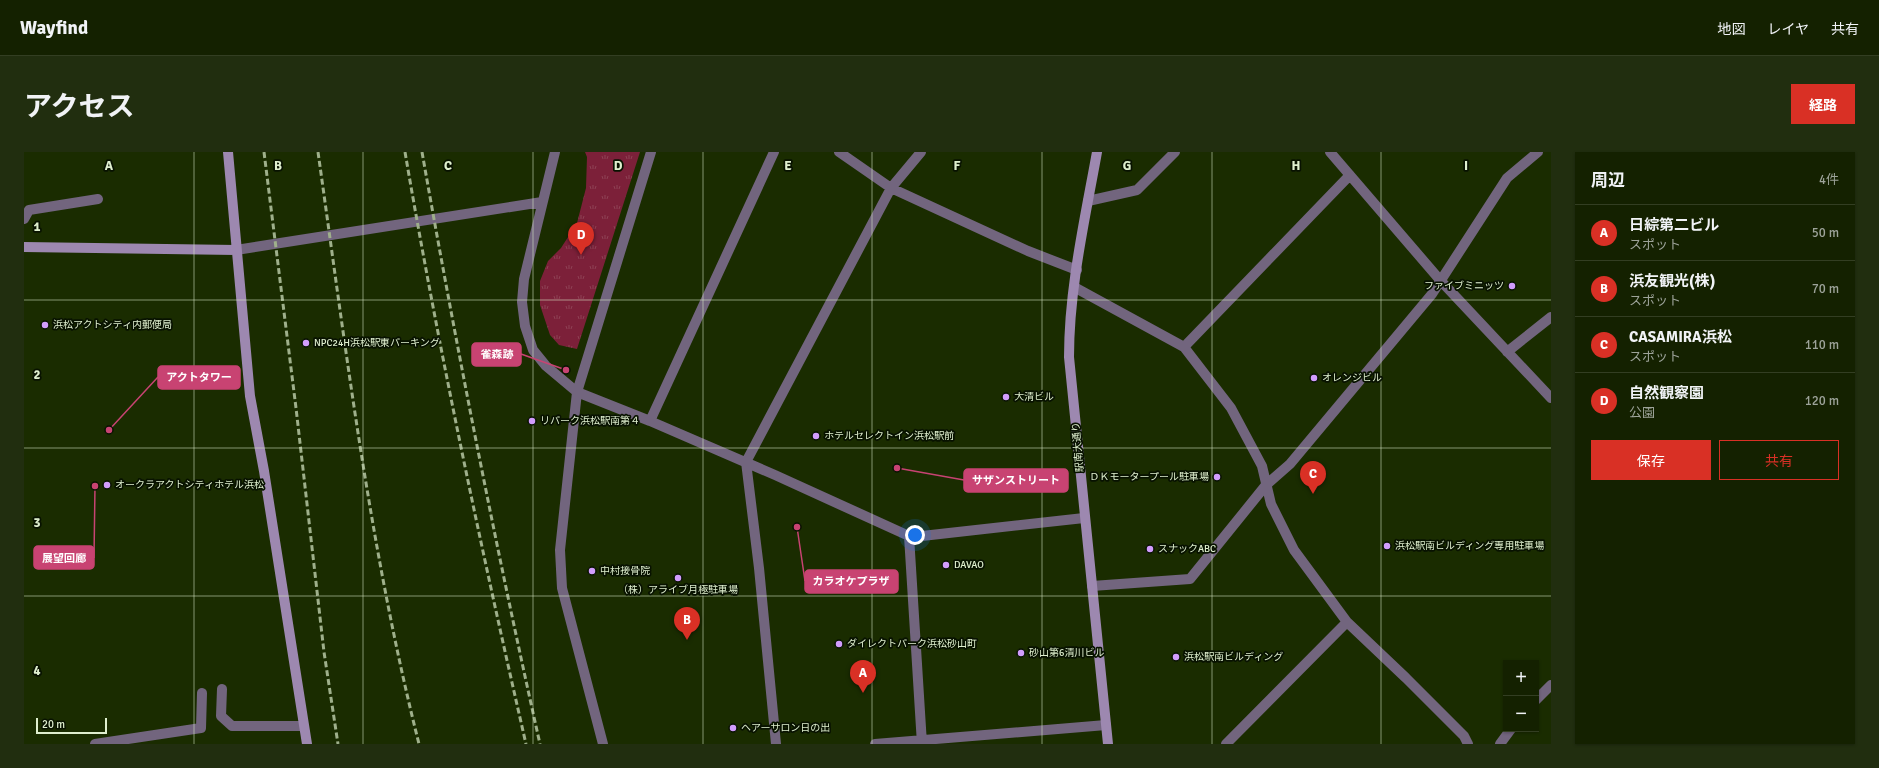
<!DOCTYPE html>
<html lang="ja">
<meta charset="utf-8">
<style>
:root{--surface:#142100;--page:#212e0f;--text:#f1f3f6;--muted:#9da399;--line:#333e22;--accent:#d93025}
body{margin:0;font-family:Signika,"Noto Sans JP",sans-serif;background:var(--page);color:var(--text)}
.controls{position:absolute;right:12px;bottom:12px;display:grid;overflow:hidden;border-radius:0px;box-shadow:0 1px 3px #0004}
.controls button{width:36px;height:36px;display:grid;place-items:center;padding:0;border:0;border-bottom:1px solid var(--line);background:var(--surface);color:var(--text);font:20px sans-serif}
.scale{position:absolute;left:12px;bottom:10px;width:71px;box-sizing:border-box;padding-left:4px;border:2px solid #dfefce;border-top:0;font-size:11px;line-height:14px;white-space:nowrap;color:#dfefce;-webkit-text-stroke:3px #081200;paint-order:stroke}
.you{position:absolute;left:891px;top:383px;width:14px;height:14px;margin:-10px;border:3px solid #fff;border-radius:50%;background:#1a73e8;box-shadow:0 0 0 6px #1a73e833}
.badge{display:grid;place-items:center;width:26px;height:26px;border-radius:50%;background:var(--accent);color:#fff;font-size:13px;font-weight:700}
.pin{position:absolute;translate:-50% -33px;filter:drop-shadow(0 1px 2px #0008)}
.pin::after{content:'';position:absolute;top:21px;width:14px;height:12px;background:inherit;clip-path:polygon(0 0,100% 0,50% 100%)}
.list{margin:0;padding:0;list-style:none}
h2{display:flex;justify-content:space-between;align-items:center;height:52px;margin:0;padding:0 16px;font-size:17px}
h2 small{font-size:13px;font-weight:400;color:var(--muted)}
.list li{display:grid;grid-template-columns:26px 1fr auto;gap:12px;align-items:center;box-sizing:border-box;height:56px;padding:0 16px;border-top:1px solid var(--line)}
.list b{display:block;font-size:15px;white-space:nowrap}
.list p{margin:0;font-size:13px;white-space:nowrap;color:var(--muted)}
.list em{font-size:13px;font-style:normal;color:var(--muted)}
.actions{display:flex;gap:8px;padding:12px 16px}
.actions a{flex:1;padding:9px 0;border:1px solid var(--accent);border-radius:0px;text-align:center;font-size:14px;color:var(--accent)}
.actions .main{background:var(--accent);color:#fff}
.map{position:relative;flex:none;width:1527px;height:592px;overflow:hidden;border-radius:0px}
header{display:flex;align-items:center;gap:24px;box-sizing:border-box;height:56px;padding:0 20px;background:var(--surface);border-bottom:1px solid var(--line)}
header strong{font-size:19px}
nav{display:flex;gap:22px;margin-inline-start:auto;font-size:14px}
.intro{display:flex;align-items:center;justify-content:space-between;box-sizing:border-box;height:96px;padding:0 24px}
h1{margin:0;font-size:28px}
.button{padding:10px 18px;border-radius:0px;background:var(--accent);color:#fff;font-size:14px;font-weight:700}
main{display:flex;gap:24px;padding:0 24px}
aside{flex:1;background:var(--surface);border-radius:0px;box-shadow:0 1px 3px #0004}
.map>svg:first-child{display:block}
</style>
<header>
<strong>Wayfind</strong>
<nav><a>地図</a><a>レイヤ</a><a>共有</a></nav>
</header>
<div class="intro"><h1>アクセス</h1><a class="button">経路</a></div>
<main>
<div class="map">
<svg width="1527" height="592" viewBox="0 0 1527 592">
<defs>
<pattern id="grass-tufts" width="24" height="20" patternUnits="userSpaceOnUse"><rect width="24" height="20" fill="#7c2039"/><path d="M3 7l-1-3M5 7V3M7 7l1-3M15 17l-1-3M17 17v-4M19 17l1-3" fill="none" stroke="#8e4154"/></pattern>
</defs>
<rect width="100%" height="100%" fill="#1a2c00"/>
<path fill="url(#grass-tufts)" d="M561,0H616L553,197L535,193L526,183L516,153V129L524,109L537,96L553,71L562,36L563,5Z"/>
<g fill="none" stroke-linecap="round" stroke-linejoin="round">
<path stroke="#72657e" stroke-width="10" d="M0,67L5,58L74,47
M198,537L197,564L208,574H279
M71,592L177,576L178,541"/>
<path stroke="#72657e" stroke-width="10" d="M531,0L500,127L498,150L501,174L509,198L522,214L553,240L626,269L751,323L885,384H898L1060,366
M815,0L867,36L1004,99L1053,118
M1306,0L1416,128L1527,246
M1064,49L1113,38L1151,0
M212,98L518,50
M1050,135L1160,195L1207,256L1238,314L1247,352L1270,398L1323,470L1382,526L1440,584L1444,592
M1160,195L1326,23
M1483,200L1527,165
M626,269L750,0
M885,384L898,592
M1068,434L1166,427L1242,333L1266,312L1408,142L1483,26L1514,0
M1512,548L1527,533
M579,592L538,436L536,398L553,240L627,0
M752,592L735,416L722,310L867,36L897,0
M851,592L1082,573
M1202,592L1323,470
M1476,592L1487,577"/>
<path stroke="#9d88b0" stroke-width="10" d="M204,0L226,244L240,319L283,592
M1073,0C1061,67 1045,136 1045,205L1084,592
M0,95L212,98"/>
<path stroke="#9fb08b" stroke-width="3" stroke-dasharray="6 3" stroke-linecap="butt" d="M240,0L272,256L300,500L314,592
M294,0C322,198 346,398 395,592
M381,0C415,199 457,396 502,592
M398,0C433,198 472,396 516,592"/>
</g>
<path fill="none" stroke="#dfefce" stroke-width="1" stroke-opacity="0.55" d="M170,0V592M339,0V592M509,0V592M679,0V592M848,0V592M1018,0V592M1188,0V592M1357,0V592M0,148H1527M0,296H1527M0,444H1527"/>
<g fill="#d29dfd" stroke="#081200" stroke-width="1.5">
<circle cx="1488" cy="134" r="4"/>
<circle cx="21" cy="173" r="4"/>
<circle cx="282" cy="191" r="4"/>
<circle cx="1290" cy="226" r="4"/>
<circle cx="982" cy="245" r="4"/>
<circle cx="508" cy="269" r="4"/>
<circle cx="792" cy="284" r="4"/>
<circle cx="1193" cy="325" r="4"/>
<circle cx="83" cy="333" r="4"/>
<circle cx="1363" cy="394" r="4"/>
<circle cx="1126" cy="397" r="4"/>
<circle cx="922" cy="413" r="4"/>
<circle cx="568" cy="419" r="4"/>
<circle cx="654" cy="426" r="4"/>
<circle cx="815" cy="492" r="4"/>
<circle cx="997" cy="501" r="4"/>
<circle cx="1152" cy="505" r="4"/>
<circle cx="709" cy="576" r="4"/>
</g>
<g text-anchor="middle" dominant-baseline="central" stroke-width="3.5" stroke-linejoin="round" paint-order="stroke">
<g font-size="10" fill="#dfefce" stroke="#081200" text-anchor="start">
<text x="1480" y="134" text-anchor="end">ファイブミニッツ</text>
<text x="29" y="173">浜松アクトシティ内郵便局</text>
<text x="290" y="191">NPC24H浜松駅東パーキング</text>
<text x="1298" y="226">オレンジビル</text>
<text x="990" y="245">大清ビル</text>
<text x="516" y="269">リパーク浜松駅南第４</text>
<text x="800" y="284">ホテルセレクトイン浜松駅前</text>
<text x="1185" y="325" text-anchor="end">ＤＫモータープール駐車場</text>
<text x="91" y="333">オークラアクトシティホテル浜松</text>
<text x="1371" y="394">浜松駅南ビルディング専用駐車場</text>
<text x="1134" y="397">スナックABC</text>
<text x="930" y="413">DAVAO</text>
<text x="576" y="419">中村接骨院</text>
<text x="654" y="438" text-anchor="middle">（株）アライブ月極駐車場</text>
<text x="823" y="492">ダイレクトパーク浜松砂山町</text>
<text x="1005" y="501">砂山第6清川ビル</text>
<text x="1160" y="505">浜松駅南ビルディング</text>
<text x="717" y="576">ヘアーサロン日の出</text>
</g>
<g font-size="10" fill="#dfefce" stroke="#081200">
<text transform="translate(1054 295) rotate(-95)">駅南大通り</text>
</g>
</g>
<g font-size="13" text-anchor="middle" font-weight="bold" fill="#dfefce" stroke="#081200" stroke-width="3.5" stroke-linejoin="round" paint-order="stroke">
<text x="85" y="18">A</text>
<text x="254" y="18">B</text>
<text x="424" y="18">C</text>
<text x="594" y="18">D</text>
<text x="764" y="18">E</text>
<text x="933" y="18">F</text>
<text x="1103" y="18">G</text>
<text x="1272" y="18">H</text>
<text x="1442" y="18">I</text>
<text x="13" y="79">1</text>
<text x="13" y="227">2</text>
<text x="13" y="375">3</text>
<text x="13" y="523">4</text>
</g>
<path fill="none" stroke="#c84372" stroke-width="1.5" d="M542 218L497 202M85 278L134 225M873 316L940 328M71 334L70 406M773 375L781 429"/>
<g fill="#c84372" stroke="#081200" stroke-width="1.5">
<circle cx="542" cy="218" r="4"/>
<circle cx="85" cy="278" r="4"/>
<circle cx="873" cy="316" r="4"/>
<circle cx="71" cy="334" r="4"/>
<circle cx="773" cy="375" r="4"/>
</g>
<g fill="#c84372" stroke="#c84372" stroke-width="1.5">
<rect x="448" y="191" width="49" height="23" rx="4"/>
<rect x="134" y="214" width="82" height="23" rx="4"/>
<rect x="940" y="317" width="104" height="23" rx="4"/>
<rect x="10" y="394" width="60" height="23" rx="4"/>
<rect x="781" y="418" width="93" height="23" rx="4"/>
</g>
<g font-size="11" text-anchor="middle" font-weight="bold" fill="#fff">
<text x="473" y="206">雀森跡</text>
<text x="175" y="229">アクトタワー</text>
<text x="992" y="332">サザンストリート</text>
<text x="40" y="410">展望回廊</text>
<text x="827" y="433">カラオケプラザ</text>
</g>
</svg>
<div class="controls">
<button>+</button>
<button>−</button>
</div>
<div class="scale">20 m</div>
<div class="you"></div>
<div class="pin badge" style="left:839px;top:541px">A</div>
<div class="pin badge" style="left:663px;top:488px">B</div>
<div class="pin badge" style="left:1289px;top:342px">C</div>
<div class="pin badge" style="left:557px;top:103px">D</div>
</div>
<aside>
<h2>周辺<small>4件</small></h2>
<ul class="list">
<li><span class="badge">A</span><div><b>日綜第二ビル</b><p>スポット</p></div><em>50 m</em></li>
<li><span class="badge">B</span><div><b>浜友観光(株)</b><p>スポット</p></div><em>70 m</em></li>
<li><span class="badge">C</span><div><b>CASAMIRA浜松</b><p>スポット</p></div><em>110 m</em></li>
<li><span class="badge">D</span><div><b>自然観察園</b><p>公園</p></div><em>120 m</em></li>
</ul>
<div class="actions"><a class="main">保存</a><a>共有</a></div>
</aside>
</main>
